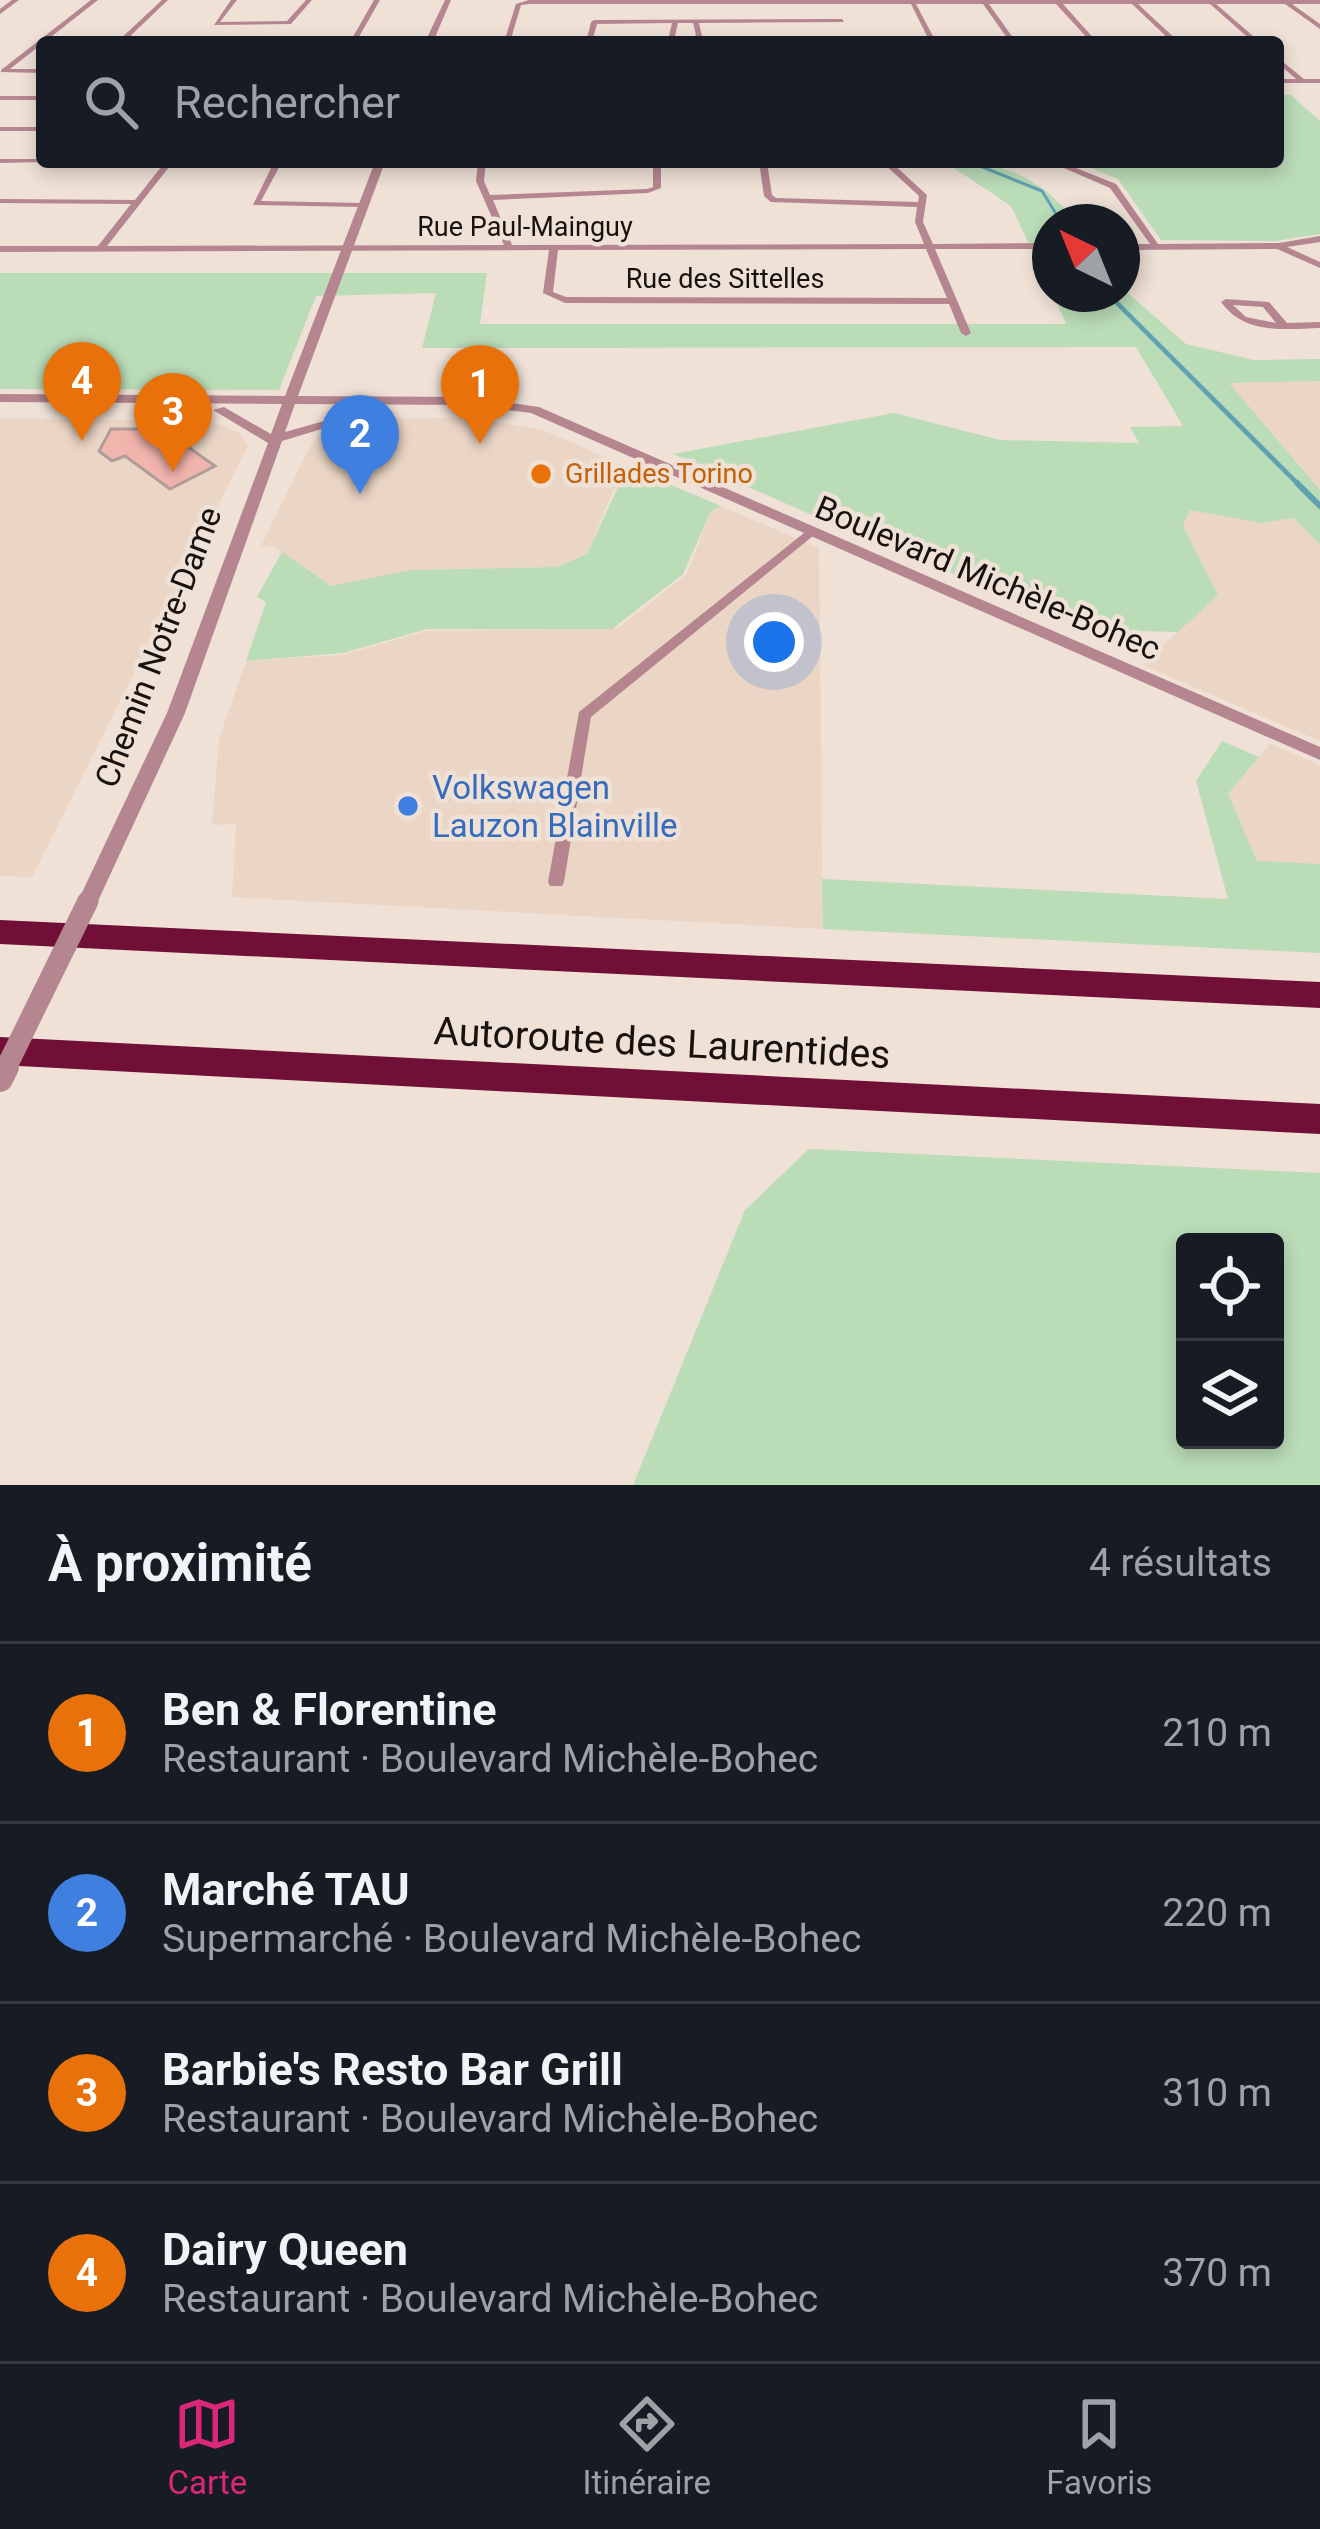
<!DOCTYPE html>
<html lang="fr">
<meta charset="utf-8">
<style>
:root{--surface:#171b24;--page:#242831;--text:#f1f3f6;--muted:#9ea1a6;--line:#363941;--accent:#db2777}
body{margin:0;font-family:Roboto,sans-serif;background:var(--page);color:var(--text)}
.controls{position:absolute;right:36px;bottom:36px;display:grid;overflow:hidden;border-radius:12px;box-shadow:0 6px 18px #0003}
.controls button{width:108px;height:108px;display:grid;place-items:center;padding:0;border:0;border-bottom:3px solid var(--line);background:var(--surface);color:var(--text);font:60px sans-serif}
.compass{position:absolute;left:1032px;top:204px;width:108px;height:108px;border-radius:50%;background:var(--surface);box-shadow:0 6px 18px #0003;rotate:317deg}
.you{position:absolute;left:774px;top:642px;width:42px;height:42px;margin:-30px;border:9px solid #fff;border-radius:50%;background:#1a73e8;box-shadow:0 0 0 18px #1a73e833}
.badge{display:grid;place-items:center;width:78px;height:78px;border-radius:50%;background:var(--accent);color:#fff;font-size:39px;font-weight:700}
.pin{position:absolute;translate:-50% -99px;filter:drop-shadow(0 3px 6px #0008)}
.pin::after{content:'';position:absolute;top:63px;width:42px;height:36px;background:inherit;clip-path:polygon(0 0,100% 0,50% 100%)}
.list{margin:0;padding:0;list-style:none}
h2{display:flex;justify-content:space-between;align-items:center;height:156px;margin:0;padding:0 48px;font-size:51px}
h2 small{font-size:39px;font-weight:400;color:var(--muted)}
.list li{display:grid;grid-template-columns:78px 1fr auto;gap:36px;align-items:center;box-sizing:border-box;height:180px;padding:0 48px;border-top:3px solid var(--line)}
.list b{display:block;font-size:45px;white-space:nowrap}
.list p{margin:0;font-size:39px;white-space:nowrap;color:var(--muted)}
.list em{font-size:39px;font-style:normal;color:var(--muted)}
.icon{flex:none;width:66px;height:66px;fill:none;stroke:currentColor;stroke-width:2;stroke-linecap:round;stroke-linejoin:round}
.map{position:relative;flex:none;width:1320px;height:1485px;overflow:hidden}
.search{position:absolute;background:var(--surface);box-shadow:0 6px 18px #0003;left:36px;right:36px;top:36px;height:132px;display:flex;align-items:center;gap:30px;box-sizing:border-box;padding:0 42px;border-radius:12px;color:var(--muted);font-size:45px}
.sheet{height:876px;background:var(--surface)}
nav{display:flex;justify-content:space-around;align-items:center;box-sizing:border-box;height:168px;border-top:3px solid var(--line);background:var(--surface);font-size:33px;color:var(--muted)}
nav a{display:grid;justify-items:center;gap:6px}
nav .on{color:var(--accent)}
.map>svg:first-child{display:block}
</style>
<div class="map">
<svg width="1320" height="1485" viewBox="0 0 1320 1485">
<rect width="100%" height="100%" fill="#efe1d6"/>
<path fill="#ebd6c6" d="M1320,381V490L1228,382Z
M468,417L543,430L607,458L609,464L629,473L612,493L587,554L557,567L410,570L331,586L275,547L261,546L309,448L327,427L356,420Z
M0,418L213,422L239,433L248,446L32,877L0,876Z
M721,506L819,548L823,929L232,897L236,824L212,825L219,739L246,661L342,655L426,631L618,628L687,574L711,511Z
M1190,509L1262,523L1293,518L1320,544V741L1142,665L1217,595L1183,526Z
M1270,744L1320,765V864L1257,862L1228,794Z"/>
<path fill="#badcb7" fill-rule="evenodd" d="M1278,95H1291L1320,121V234L1275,241L1161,240L1118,179L1077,162H1278Z
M945,162C1006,162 1037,175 1077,222H1050V288L1011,206Z
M0,273H487L480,324H1066L1053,294H1122V288L1186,344L1254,360L1320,359V381L1229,383L1320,490V544L1293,518L1262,523L1190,510L1183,526L1218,595L1178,632L1094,630L862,537L673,454L894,413L1000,440L1139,443L1130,427L1183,426L1136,347L422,348L436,293L316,296L279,390L0,389Z
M640,472L721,506L711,511L683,574L612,629H427L343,653L246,661L266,602L257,597L282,552L331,586L410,570L557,567L587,554L623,476Z
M1222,741L1259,757L1228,794L1257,861L1320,864V953L823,929L822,879L1228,899L1196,781Z
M809,1149L1320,1173V1485H633L745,1210ZM1275,1242V1440H1185V1242Z"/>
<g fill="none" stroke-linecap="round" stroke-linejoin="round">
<path stroke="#5ea2b2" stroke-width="3" d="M970,162L1042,191L1061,222"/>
<path stroke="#5ea2b2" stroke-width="4.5" d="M1108,294L1300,486"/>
<path stroke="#5ea2b2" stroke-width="6" d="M1297,483L1320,506"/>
</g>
<path fill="#f2b5ad" stroke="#af9d9a" stroke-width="3" d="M179,427L194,437L181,442L215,466L170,489L125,456L112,461L99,451L111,429H143L154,436Z"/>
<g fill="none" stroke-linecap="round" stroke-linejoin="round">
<path fill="#b58690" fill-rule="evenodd" d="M12,0H19L0,14V9Z
M91,0H98L10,69H42V73L1,72V70Z
M162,0H168L124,42H117Z
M231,0H237L220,22L287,21L306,0H312L291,24L214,25Z
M374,0H380L356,42H350Z
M529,0H1320V4H1292L1320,24V29L1285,4H1216L1260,42H1253L1210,4H1138L1179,42H1172L1132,4H1063L1097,42H1091L1056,4H989L1016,42H1010L983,4H916L936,42H930L911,4H529L521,5L510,42H504L516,4Z
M842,19L844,22L699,23L702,36L695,42H688L696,35L693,23H678L675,36L681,42H674L669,36L672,23L597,24L592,42H586L591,22L594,20Z
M1278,58L1304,79H1320V83H1278V79H1296L1278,63Z
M0,96H42V100H0Z
M0,127H42V131H0Z
M0,159H42V162H45L0,163Z
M165,162H173L107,246L504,245L476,181L478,162H486L484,181L490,195L647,189L653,187V162H661V188L648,193L493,200L512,245L924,244L915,222L917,207L771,202L764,196L759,162H767L772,195L776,198L918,202L919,196L882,162H891L927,195L923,222L933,244L1050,243V249H935L971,333L966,336L961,333L949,304L565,303L543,293L549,250L0,252V246H98L131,204L0,203V199L135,200ZM926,249L947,298L566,297L553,292L558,250Z
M274,162H282L261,201L362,203L366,205L362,207L253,205Z
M1050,162H1061L1116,184L1158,244L1279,243L1320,236V242L1287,247L1320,262V268L1277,249L1122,250V244H1150L1110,188Z
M1226,299L1269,302L1287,323L1320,322V328C1284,329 1245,335 1221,302ZM1233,305L1263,307L1276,323L1246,317Z
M809,529L815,533L813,536L591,717L564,882L562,886H550L548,882L579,712Z"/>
<path fill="#b58690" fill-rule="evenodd" d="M445,0H451L433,42H425Z
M375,162H385L298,396L469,397L539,407L1320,747V760L531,413L469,405L295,404L285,432L374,407L381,411L282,441L185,713L98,901L95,906H81L78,901L167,713L268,443L213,410L224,407L271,434L282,404L0,402V394L285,396Z"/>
<path fill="#710f36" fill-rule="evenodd" d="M0,920L1320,982V1008L0,944Z
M0,1037L1320,1104V1134L0,1065Z"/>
<path stroke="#b58690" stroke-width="21" d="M5,1070L88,901"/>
<path stroke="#b58690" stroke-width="26" d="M0,1079L6,1067"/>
</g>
<circle fill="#e8710a" stroke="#efe1d6" stroke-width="4.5" cx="541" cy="474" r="12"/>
<circle fill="#3f7fe0" stroke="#efe1d6" stroke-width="4.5" cx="408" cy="806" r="12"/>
<g text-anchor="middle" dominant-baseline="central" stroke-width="9" stroke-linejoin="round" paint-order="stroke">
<g font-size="27" fill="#17120e" stroke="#efe1d6">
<text x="525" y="227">Rue Paul-Mainguy</text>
<text x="725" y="279">Rue des Sittelles</text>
</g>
<g font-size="27" fill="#c56008" stroke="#efe1d6" text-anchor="start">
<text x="565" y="474">Grillades Torino</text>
</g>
<g font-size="33" fill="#17120e" stroke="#efe1d6">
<text transform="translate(988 578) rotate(23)">Boulevard Michèle-Bohec</text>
<text transform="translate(158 647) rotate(-69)">Chemin Notre-Dame</text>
</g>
<g font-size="33" fill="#366cbe" stroke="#efe1d6" text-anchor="start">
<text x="432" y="787">Volkswagen<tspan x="432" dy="38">Lauzon Blainville</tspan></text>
</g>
<g font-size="39" fill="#17120e" stroke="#efe1d6">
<text transform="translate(662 1043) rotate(3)">Autoroute des Laurentides</text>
</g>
</g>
</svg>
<div class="controls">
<button><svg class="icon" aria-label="locate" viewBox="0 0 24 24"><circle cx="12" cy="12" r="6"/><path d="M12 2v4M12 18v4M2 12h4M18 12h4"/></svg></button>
<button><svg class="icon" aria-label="layers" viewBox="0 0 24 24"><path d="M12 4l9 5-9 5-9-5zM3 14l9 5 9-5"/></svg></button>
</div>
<svg class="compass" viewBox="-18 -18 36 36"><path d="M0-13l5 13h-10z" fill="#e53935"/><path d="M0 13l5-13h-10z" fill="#9ea1a6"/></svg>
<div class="you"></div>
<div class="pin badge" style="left:480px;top:444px;background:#e8710a">1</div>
<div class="pin badge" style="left:360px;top:494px;background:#3f7fe0">2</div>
<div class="pin badge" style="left:173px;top:472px;background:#e8710a">3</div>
<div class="pin badge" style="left:82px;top:441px;background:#e8710a">4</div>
<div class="search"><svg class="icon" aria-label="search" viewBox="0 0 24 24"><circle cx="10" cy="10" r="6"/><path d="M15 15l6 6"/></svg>Rechercher</div>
</div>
<section class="sheet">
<h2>À proximité<small>4 résultats</small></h2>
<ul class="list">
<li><span class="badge" style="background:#e8710a">1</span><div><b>Ben &amp; Florentine</b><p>Restaurant · Boulevard Michèle-Bohec</p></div><em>210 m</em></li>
<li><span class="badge" style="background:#3f7fe0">2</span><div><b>Marché TAU</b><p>Supermarché · Boulevard Michèle-Bohec</p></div><em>220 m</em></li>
<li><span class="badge" style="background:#e8710a">3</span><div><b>Barbie's Resto Bar Grill</b><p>Restaurant · Boulevard Michèle-Bohec</p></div><em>310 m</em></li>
<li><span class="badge" style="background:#e8710a">4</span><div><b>Dairy Queen</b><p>Restaurant · Boulevard Michèle-Bohec</p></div><em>370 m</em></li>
</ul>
</section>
<nav>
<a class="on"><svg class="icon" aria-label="map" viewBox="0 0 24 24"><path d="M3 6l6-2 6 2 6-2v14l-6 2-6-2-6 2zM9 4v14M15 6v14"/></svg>Carte</a>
<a><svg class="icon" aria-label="directions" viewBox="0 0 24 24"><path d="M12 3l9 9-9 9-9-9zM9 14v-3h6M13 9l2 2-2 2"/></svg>Itinéraire</a>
<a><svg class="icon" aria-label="saved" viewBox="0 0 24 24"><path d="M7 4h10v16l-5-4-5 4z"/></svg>Favoris</a>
</nav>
